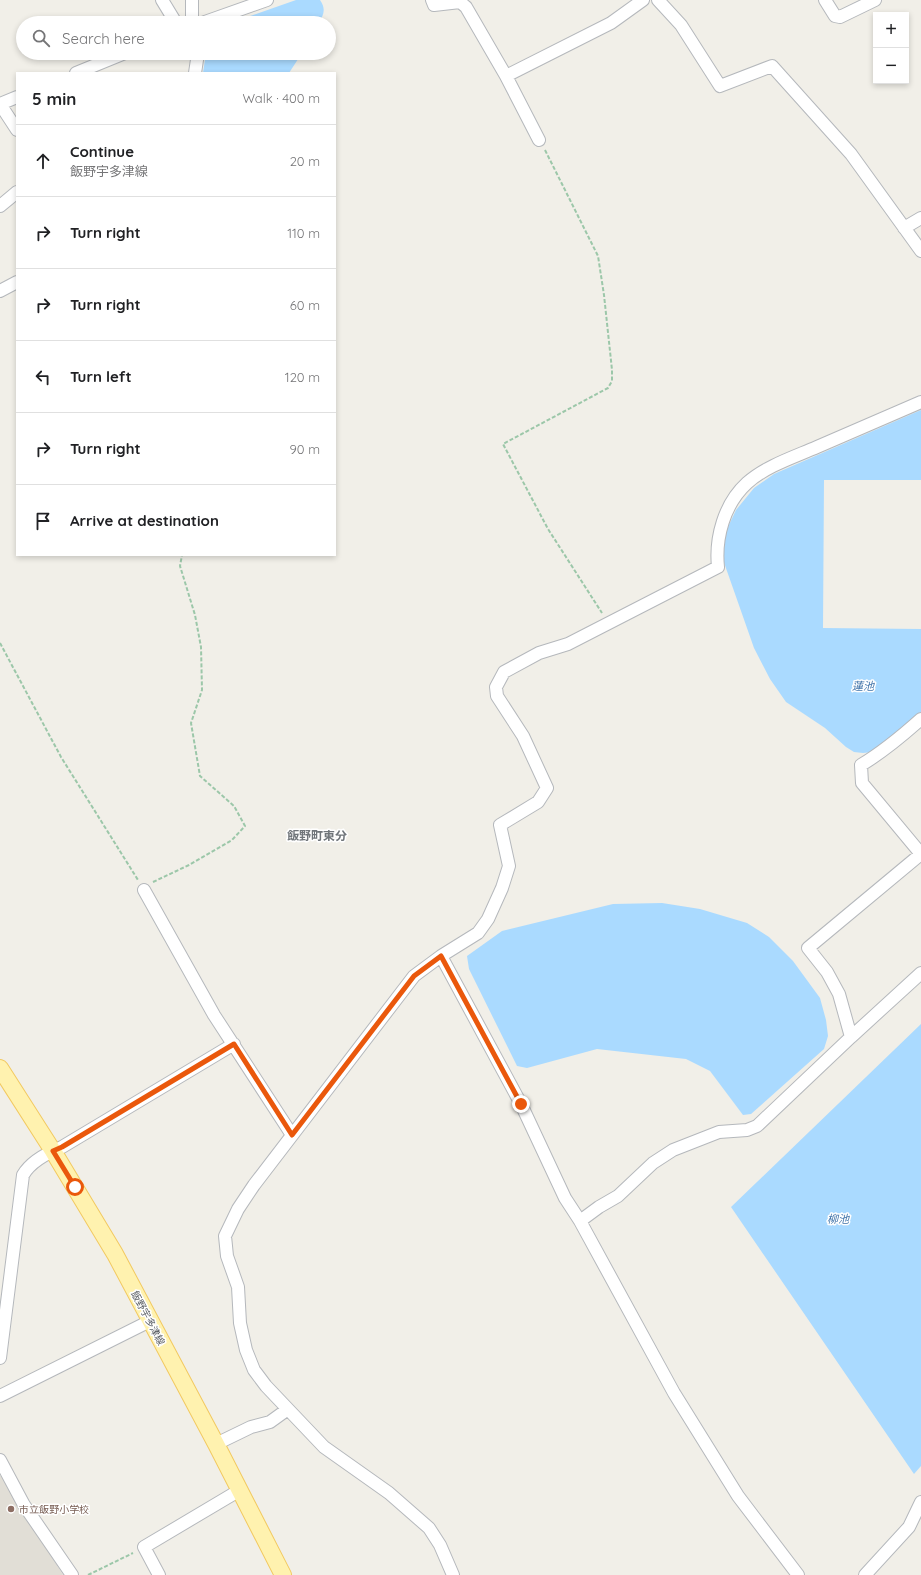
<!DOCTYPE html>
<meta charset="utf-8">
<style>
:root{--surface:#fff;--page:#f6f6f6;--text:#202124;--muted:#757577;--line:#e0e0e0}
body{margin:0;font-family:Quicksand,"Noto Sans JP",sans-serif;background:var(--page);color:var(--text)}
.controls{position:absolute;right:12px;top:12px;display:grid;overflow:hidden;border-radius:0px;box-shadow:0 2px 6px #0003}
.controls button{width:36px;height:36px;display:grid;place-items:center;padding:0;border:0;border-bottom:1px solid var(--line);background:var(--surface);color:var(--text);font:20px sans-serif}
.stop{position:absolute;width:12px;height:12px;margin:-9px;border:3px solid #ea580c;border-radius:50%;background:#fff}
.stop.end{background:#ea580c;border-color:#fff;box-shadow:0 1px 4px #0008}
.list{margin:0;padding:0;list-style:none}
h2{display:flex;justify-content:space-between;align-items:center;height:52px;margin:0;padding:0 16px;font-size:17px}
h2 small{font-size:13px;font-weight:400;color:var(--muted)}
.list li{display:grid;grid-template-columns:26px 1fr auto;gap:12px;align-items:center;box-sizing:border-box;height:72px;padding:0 16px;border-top:1px solid var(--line)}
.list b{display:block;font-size:15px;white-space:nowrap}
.list p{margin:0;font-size:13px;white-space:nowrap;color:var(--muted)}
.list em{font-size:13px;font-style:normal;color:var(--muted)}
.icon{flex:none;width:22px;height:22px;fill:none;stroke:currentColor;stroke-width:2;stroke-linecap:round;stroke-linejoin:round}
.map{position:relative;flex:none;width:921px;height:1575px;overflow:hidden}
.search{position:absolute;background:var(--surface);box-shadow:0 2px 6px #0003;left:16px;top:16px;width:320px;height:44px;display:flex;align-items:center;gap:10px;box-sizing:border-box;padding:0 14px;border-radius:22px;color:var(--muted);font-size:15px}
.panel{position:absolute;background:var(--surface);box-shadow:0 2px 6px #0003;left:16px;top:72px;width:320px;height:484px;border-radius:0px}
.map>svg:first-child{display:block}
</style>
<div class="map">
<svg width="921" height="1575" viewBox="0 0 921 1575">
<rect width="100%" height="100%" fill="#f1efe8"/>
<path fill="#e1ded6" d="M0,1476H1L63,1575H0Z"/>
<path fill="#aadaff" d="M296,0H320C326,9 324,14 319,23H230Z
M206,53H302L289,73H203Z
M921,410V480H824L823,628L921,629V713L905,728L872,752L863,753L854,752L846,747L825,728L786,702L770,679L754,648L721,554L727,529L736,510L754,488L774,474Z
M662,903L700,909L747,923L769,937L793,961L820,998L826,1020L828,1036L824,1049L751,1114L743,1115L710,1071L686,1059L597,1049L527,1068L517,1066L469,969L467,956L502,931L613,904Z
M921,1024V1466L914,1474L731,1207Z"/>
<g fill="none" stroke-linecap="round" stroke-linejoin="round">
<defs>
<path id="minor" d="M162,0L176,23
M192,0V23
M432,0L434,5L460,2L466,7L506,76L539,140
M658,0L681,25L720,86L772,66L851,154L921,251
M825,0L835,16L840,17L875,0
M202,23L267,0
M76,73L125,53
M195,73L198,53
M506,76L611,23L643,0
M0,104L17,130
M0,104L17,97
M0,206L17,192
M904,228L921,218
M0,291L17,282
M921,854L862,783L861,765C883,752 902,736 921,719
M144,890L214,1015L292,1135
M441,956L521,1104L565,1198L580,1221L674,1393L738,1496L798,1575
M851,1037L921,973
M580,1221L599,1207L618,1196L653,1163L673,1150L719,1132L747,1130L757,1126L851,1037L839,994L827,972L808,948L921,854
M0,1358L23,1175C31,1161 47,1153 62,1147L234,1044
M0,1396L150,1321
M216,1444L251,1427L270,1422L288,1409
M0,1460L24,1505L72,1575
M159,1575L144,1547L240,1490
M453,1575L440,1545L429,1528L389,1493L324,1447L266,1386L254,1370L246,1350L240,1323L238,1287L227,1256L225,1236L238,1209L254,1185L414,976L441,956L478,933L488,919L502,888L509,866L500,825L538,802L547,788L523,736L497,696L496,687L504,672L539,653L568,644L718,567C715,538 724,504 747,483C766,466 794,457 817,447C852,432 887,417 921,402
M865,1575L909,1527L921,1502"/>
<path id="major" d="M0,1068L53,1151L115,1254L216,1444L283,1575"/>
</defs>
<use href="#minor" stroke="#b5b8bc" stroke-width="14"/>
<use href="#major" stroke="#f2c960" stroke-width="18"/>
<path stroke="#9cc7a9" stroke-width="2" stroke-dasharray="4 2" stroke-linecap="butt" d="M545,150L598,256L604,295L612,370V381L608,388L503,444L548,529L602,613
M0,643L61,757L138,880
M153,882L189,865L232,840L245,826L234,806L200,776L191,723L202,690L201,647L195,615L180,566L182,555
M88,1575L133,1553"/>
<use href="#minor" stroke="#fff" stroke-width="12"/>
<use href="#major" stroke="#fff2af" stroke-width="16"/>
</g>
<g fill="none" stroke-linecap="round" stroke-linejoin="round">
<path stroke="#ea580c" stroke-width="5" d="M75,1187L53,1151L62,1147L234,1044L292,1135L414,976L441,956L521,1104"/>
</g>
<circle fill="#8d6e63" stroke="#fff" stroke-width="1.5" cx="11" cy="1509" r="4"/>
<g text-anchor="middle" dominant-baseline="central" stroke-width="3" stroke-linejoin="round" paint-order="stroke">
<g font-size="10" fill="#5f6368" stroke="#fff">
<text transform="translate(148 1318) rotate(62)">飯野宇多津線</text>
</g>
<g font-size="10" fill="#785e54" stroke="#fff" text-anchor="start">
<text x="19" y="1509">市立飯野小学校</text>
</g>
<g font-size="11" font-style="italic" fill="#4174aa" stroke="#fff">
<text x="863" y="686">蓮池</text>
<text x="838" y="1219">柳池</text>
</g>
<g font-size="12" font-weight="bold" fill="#70757a" stroke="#fff">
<text x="317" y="835">飯野町東分</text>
</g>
</g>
</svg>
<div class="controls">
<button>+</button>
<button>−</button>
</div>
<div class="stop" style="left:75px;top:1187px"></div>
<div class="stop end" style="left:521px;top:1104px"></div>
<div class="search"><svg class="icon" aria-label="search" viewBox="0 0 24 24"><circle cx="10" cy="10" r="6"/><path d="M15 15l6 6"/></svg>Search here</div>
<section class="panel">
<h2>5 min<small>Walk · 400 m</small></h2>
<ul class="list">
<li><svg class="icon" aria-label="ahead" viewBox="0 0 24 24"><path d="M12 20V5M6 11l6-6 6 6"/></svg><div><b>Continue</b><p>飯野宇多津線</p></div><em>20 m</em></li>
<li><svg class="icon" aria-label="right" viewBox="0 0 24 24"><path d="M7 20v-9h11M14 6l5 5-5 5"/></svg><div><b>Turn right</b></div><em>110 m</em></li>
<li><svg class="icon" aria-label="right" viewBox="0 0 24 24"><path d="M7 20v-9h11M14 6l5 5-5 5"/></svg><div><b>Turn right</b></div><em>60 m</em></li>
<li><svg class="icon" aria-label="left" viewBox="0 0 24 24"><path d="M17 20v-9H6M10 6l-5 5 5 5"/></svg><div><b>Turn left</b></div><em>120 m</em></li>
<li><svg class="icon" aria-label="right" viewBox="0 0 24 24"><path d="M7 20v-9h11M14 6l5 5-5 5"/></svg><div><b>Turn right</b></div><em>90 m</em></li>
<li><svg class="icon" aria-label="arrive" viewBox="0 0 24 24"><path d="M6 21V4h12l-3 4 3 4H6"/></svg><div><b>Arrive at destination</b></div></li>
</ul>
</section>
</div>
